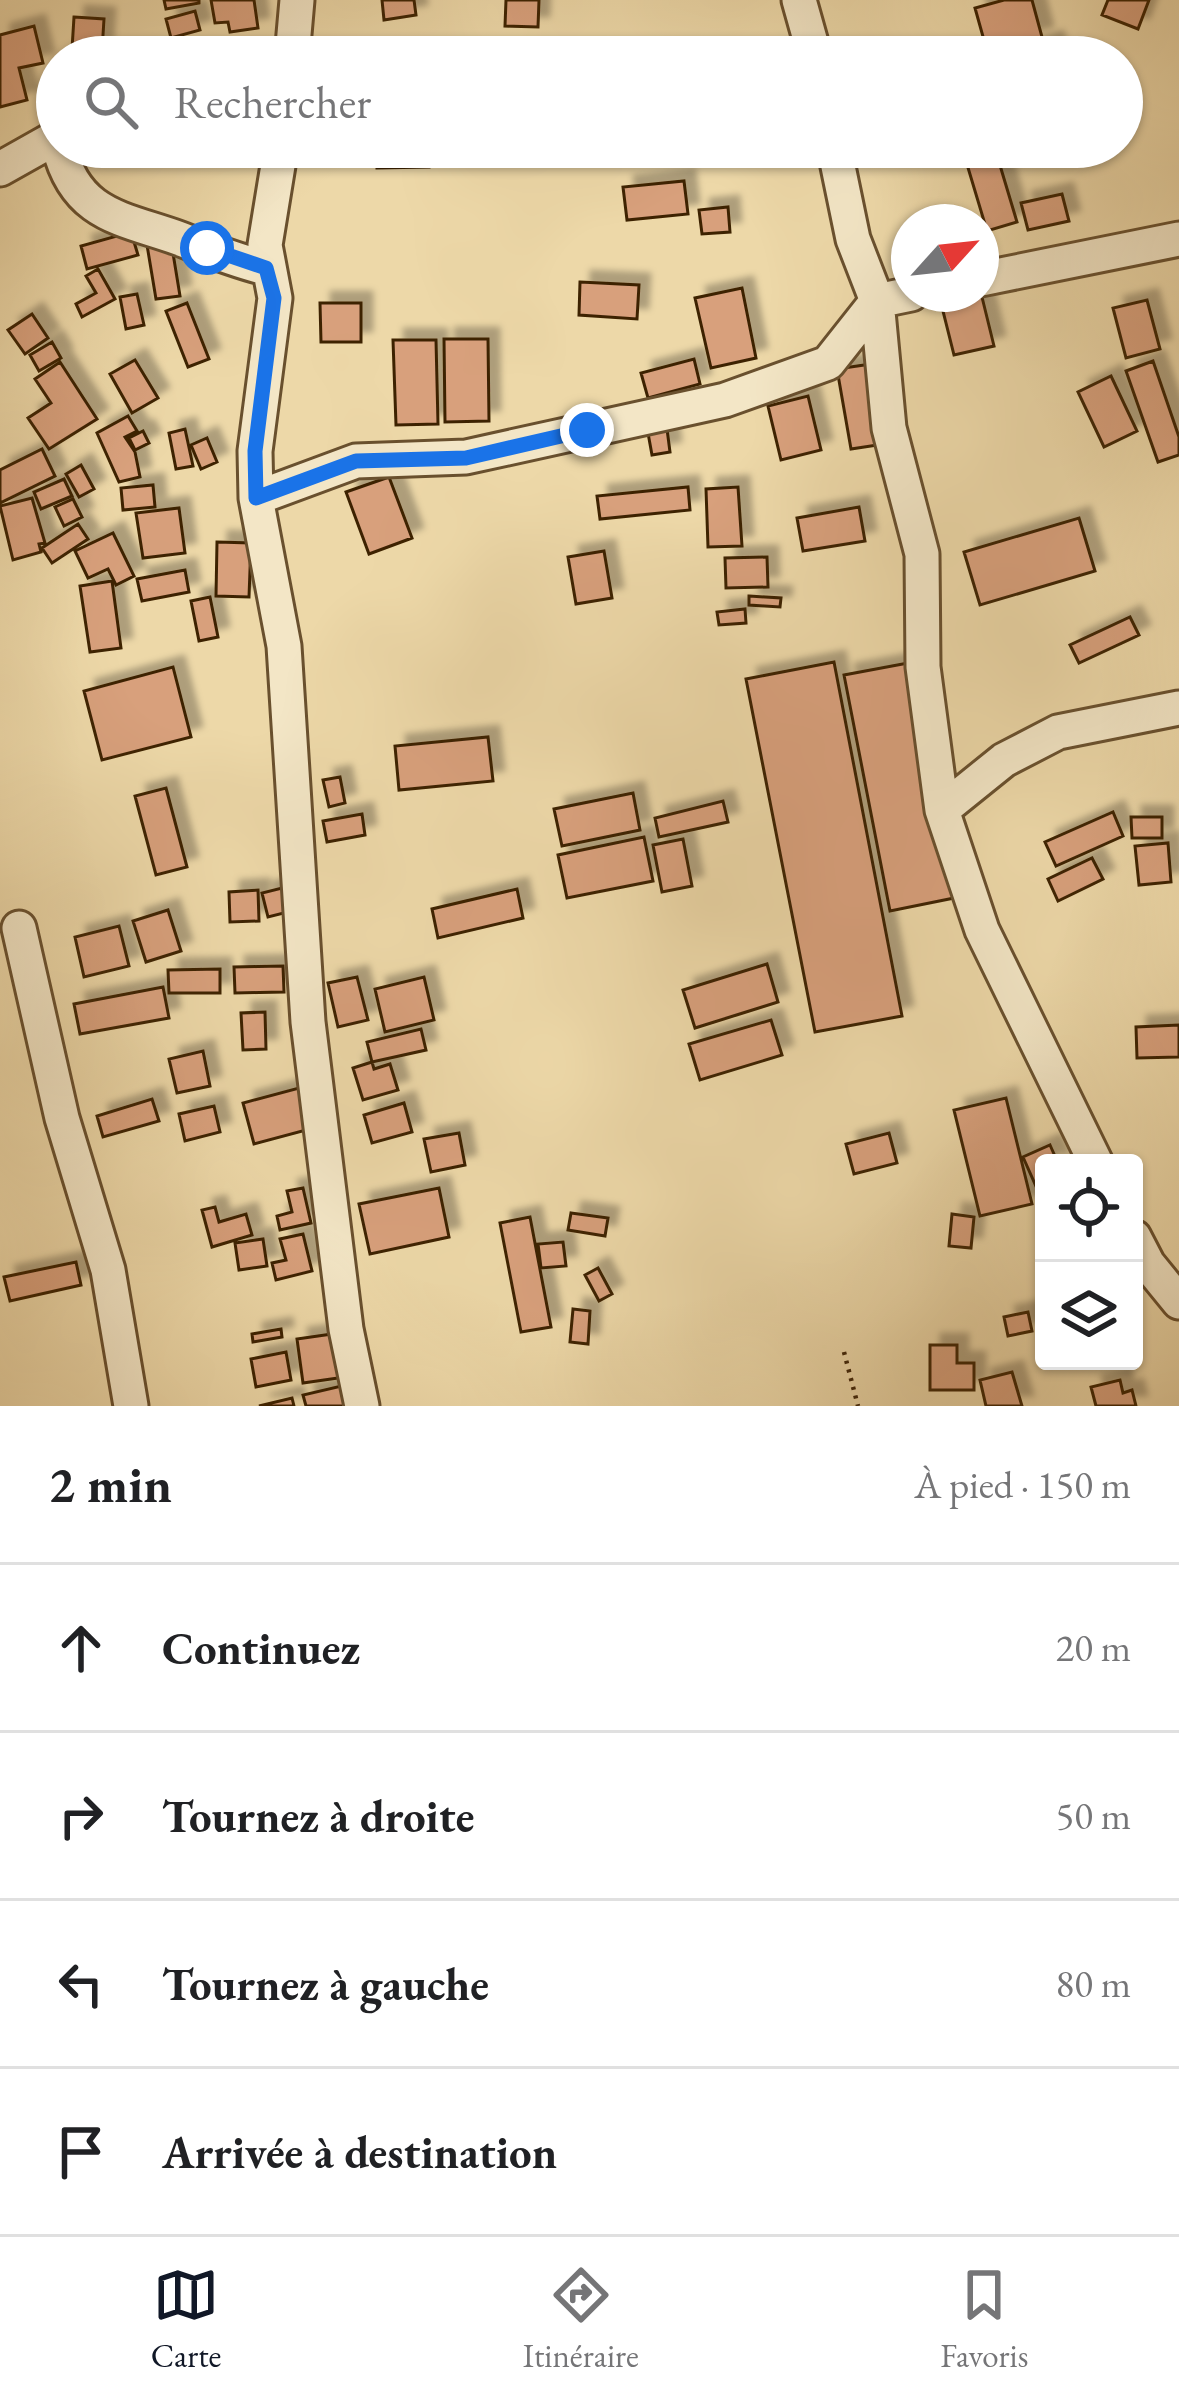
<!DOCTYPE html>
<html lang="fr">
<meta charset="utf-8">
<style>
:root{--surface:#fff;--page:#f6f6f6;--text:#202124;--muted:#757577;--line:#e0e0e0;--accent:#111827}
body{margin:0;font-family:"EB Garamond",serif;background:var(--page);color:var(--text)}
.controls{position:absolute;right:36px;bottom:36px;display:grid;overflow:hidden;border-radius:12px;box-shadow:0 3px 9px #0004}
.controls button{width:108px;height:108px;display:grid;place-items:center;padding:0;border:0;border-bottom:3px solid var(--line);background:var(--surface);color:var(--text);font:60px sans-serif}
.compass{position:absolute;left:891px;top:204px;width:108px;height:108px;border-radius:50%;background:var(--surface);box-shadow:0 3px 9px #0004;rotate:63deg}
.stop{position:absolute;width:36px;height:36px;margin:-27px;border:9px solid #1a73e8;border-radius:50%;background:#fff}
.stop.end{background:#1a73e8;border-color:#fff;box-shadow:0 3px 12px #0008}
.list{margin:0;padding:0;list-style:none}
h2{display:flex;justify-content:space-between;align-items:center;height:156px;margin:0;padding:0 48px;font-size:51px}
h2 small{font-size:39px;font-weight:400;color:var(--muted)}
.list li{display:grid;grid-template-columns:78px 1fr auto;gap:36px;align-items:center;box-sizing:border-box;height:168px;padding:0 48px;border-top:3px solid var(--line)}
.list b{display:block;font-size:45px;white-space:nowrap}
.list em{font-size:39px;font-style:normal;color:var(--muted)}
.icon{flex:none;width:66px;height:66px;fill:none;stroke:currentColor;stroke-width:2;stroke-linecap:round;stroke-linejoin:round}
.map{position:relative;flex:none;width:1179px;height:1406px;overflow:hidden}
.search{position:absolute;background:var(--surface);box-shadow:0 3px 9px #0004;left:36px;right:36px;top:36px;height:132px;display:flex;align-items:center;gap:30px;box-sizing:border-box;padding:0 42px;border-radius:66px;color:var(--muted);font-size:45px}
.sheet{height:828px;background:var(--surface)}
nav{display:flex;justify-content:space-around;align-items:center;box-sizing:border-box;height:168px;border-top:3px solid var(--line);background:var(--surface);font-size:33px;color:var(--muted)}
nav a{display:grid;justify-items:center;gap:6px}
nav .on{color:var(--accent)}
.map>svg:first-child{display:block}
</style>
<div class="map">
<svg width="1179" height="1406" viewBox="0 0 1179 1406">
<defs>
<filter id="shadow"><feDropShadow dx="11" dy="-11" stdDeviation="3" flood-color="#0004"/></filter>
</defs>
<rect width="100%" height="100%" fill="#edd8a8"/>
<filter id="stains"><feTurbulence type="fractalNoise" baseFrequency=".00167" numOctaves="4"/><feColorMatrix values="0 0 0 0 .2 0 0 0 0 .09 0 0 0 0 .02 0 0 0 .5 -.17"/></filter>
<radialGradient id="worn" r=".72"><stop offset=".6" stop-color="#630" stop-opacity="0"/><stop offset="1" stop-color="#630" stop-opacity=".3"/></radialGradient>
<path fill="#d8a07b" stroke="#3d2206" stroke-width="3" filter="url(#shadow)" d="M164,0H199V3L166,9Z
M211,0H254L258,28L230,32L228,22L215,23Z
M382,0H414L416,15L384,20Z
M506,0H539L538,27L505,26Z
M1004,0H1032L1042,37L987,51L975,8Z
M1108,0H1149L1138,29L1102,15Z
M195,11L200,30L171,38L166,19Z
M74,17L104,19L102,51L72,49Z
M34,26L43,63L19,68L27,100L0,107V35Z
M1052,42L1057,57H1008Z
M57,91V127L45,128L40,93Z
M377,147H428L429,167L377,168Z
M996,152L1017,222L987,231L966,161Z
M684,181L688,214L627,220L623,187Z
M1062,194L1069,221L1028,230L1021,203Z
M728,207L730,232L702,234L699,210Z
M131,232L138,255L87,269L81,246Z
M171,241L180,296L156,299L147,245Z
M98,269L115,299L82,317L76,304L96,293L86,276Z
M580,282L639,285L637,319L579,315Z
M742,288L756,358L711,368L695,298Z
M981,293L994,346L954,355L941,303Z
M137,294L144,325L126,329L120,297Z
M1147,300L1160,349L1126,358L1113,308Z
M187,303L209,359L188,367L166,311Z
M320,303H361V342H321Z
M32,314L48,338L25,354L8,330Z
M444,339H488L489,421L445,422Z
M393,340H436L438,424L396,425Z
M52,342L61,358L39,371L30,355Z
M694,359L700,384L648,398L641,373Z
M135,360L158,398L132,413L110,374Z
M1153,361L1179,437V455L1158,462L1126,371Z
M60,362L97,419L49,449L28,418L51,403L35,379Z
M871,364L884,444L851,449L837,369Z
M1111,376L1137,431L1104,447L1078,392Z
M808,396L821,450L781,460L768,406Z
M128,416L137,431L125,437L135,452L140,477L119,482L97,433Z
M185,429L193,466L176,469L169,433Z
M667,429L670,452L652,455L648,433Z
M143,431L149,443L135,450L129,438Z
M207,438L217,462L201,469L191,445Z
M42,449L55,476L0,503V470Z
M81,465L94,489L79,497L66,474Z
M389,477L412,538L369,554L346,492Z
M64,479L72,496L41,509L34,492Z
M153,485L155,507L123,510L121,488Z
M688,487L690,510L600,519L597,496Z
M738,487L742,546L708,547L706,489Z
M32,498L45,543L39,544L41,552L13,560L0,506Z
M73,499L82,517L64,526L55,507Z
M859,507L865,541L803,551L797,518Z
M179,508L185,553L143,558L136,513Z
M1079,518L1095,571L980,605L964,552Z
M78,524L88,539L52,563L42,548Z
M113,533L134,576L116,585L108,569L88,578L75,551Z
M217,542L251,543L249,597L216,596Z
M604,551L612,598L576,604L568,557Z
M767,557L768,587L726,588L725,558Z
M185,570L189,592L142,601L137,579Z
M112,581L121,648L90,652L80,586Z
M749,596L781,598L780,607L749,605Z
M210,597L218,637L199,641L191,601Z
M745,609L746,623L719,625L717,612Z
M1130,617L1139,635L1079,663L1070,645Z
M834,662L902,1016L815,1032L746,679Z
M908,663L954,898L890,911L844,675Z
M173,667L191,737L102,760L84,691Z
M488,737L493,781L399,790L395,746Z
M340,777L345,803L329,807L323,780Z
M166,788L187,867L156,875L135,796Z
M633,793L640,830L562,846L554,809Z
M723,801L728,822L659,837L655,818Z
M1113,812L1123,836L1056,866L1045,842Z
M362,814L365,835L327,842L323,821Z
M1131,817H1162V838H1132Z
M644,837L653,881L567,898L558,855Z
M683,839L692,886L662,892L653,845Z
M1168,843L1171,882L1139,885L1135,846Z
M1092,858L1103,879L1058,901L1048,879Z
M290,886L296,910L268,917L262,893Z
M517,889L523,918L438,938L432,909Z
M258,890L259,921L230,922L229,892Z
M168,910L181,951L146,962L133,921Z
M119,926L129,966L84,977L75,937Z
M767,964L778,1002L695,1028L683,990Z
M283,966L284,992L235,993L234,967Z
M220,969V993H169L168,970Z
M357,977L368,1020L338,1027L328,983Z
M424,977L434,1020L385,1032L375,989Z
M163,987L169,1018L80,1034L74,1004Z
M265,1012L266,1049L243,1050L241,1013Z
M771,1020L782,1055L700,1080L689,1044Z
M1179,1025V1057L1137,1058L1136,1027Z
M421,1029L426,1050L372,1062L367,1042Z
M203,1051L210,1086L177,1093L169,1059Z
M372,1062L374,1069L390,1064L398,1090L363,1100L353,1068Z
M299,1088L310,1129L254,1144L243,1103Z
M1006,1098L1032,1204L980,1216L954,1110Z
M152,1099L159,1121L103,1137L97,1116Z
M404,1103L412,1132L372,1143L364,1115Z
M214,1106L220,1132L185,1141L179,1114Z
M459,1133L465,1165L431,1172L424,1139Z
M889,1133L897,1163L854,1174L846,1144Z
M1050,1145L1058,1163H1044V1191L1039,1193L1023,1157Z
M303,1188L311,1223L280,1230L277,1216L292,1212L287,1191Z
M439,1188L449,1237L370,1254L359,1204Z
M215,1207L219,1222L246,1214L252,1235L212,1247L202,1210Z
M571,1213L608,1218L605,1236L568,1230Z
M952,1214L974,1217L971,1248L949,1246Z
M530,1217L551,1327L521,1332L500,1223Z
M303,1234L312,1271L276,1280L272,1263L286,1260L280,1239Z
M263,1239L267,1266L239,1270L235,1243Z
M563,1242L566,1266L541,1268L538,1244Z
M76,1262L81,1285L10,1301L4,1277Z
M598,1268L612,1294L599,1301L585,1275Z
M573,1309L590,1311L588,1344L570,1342Z
M1028,1312L1032,1331L1008,1336L1004,1317Z
M281,1329L282,1337L253,1342L252,1334Z
M339,1333L345,1377L303,1383L297,1339Z
M930,1345H957V1363H974V1390H930Z
M286,1352L291,1380L256,1387L251,1359Z
M1012,1372L1022,1406H986L980,1380Z
M1120,1380L1123,1393L1132,1390L1136,1406H1096L1091,1387Z
M350,1384L355,1406H306L303,1395Z
M292,1398L294,1406H259Z"/>
<g fill="none" stroke-linecap="round" stroke-linejoin="round">
<defs>
<path id="street" d="M799,0L815,57
M292,57L297,0
M59,147C76,216 122,218 178,238C207,249 236,261 266,268
M281,147L265,245L275,298L255,451L256,498L284,646L308,1022L346,1329L362,1406
M834,147L853,239L877,301L889,428L922,554L923,667L942,810L982,930L1096,1163
M0,169L57,137
M981,279L1179,239
M256,498L356,461L466,457L725,400L828,363L877,301L911,294
M942,810L1004,760L1058,732L1179,708
M19,928L62,1118L108,1270L131,1406
M1134,1237L1148,1264L1179,1302"/>
</defs>
<use href="#street" stroke="#69502e" stroke-width="39"/>
<path stroke="#3d2206" stroke-width="4.5" stroke-dasharray="3 6" stroke-linecap="butt" d="M844,1352L858,1406"/>
<use href="#street" stroke="#f3e6c6" stroke-width="33"/>
</g>
<g fill="none" stroke-linecap="round" stroke-linejoin="round">
<path stroke="#1a73e8" stroke-width="15" d="M207,248L266,268L274,298L255,451L256,498L356,461L466,458L587,430"/>
</g>
<rect width="100%" height="100%" filter="url(#stains)"/>
<rect width="100%" height="100%" fill="url(#worn)"/>
</svg>
<div class="controls">
<button><svg class="icon" aria-label="locate" viewBox="0 0 24 24"><circle cx="12" cy="12" r="6"/><path d="M12 2v4M12 18v4M2 12h4M18 12h4"/></svg></button>
<button><svg class="icon" aria-label="layers" viewBox="0 0 24 24"><path d="M12 4l9 5-9 5-9-5zM3 14l9 5 9-5"/></svg></button>
</div>
<svg class="compass" viewBox="-18 -18 36 36"><path d="M0-13l5 13h-10z" fill="#e53935"/><path d="M0 13l5-13h-10z" fill="#757577"/></svg>
<div class="stop" style="left:207px;top:248px"></div>
<div class="stop end" style="left:587px;top:430px"></div>
<div class="search"><svg class="icon" aria-label="search" viewBox="0 0 24 24"><circle cx="10" cy="10" r="6"/><path d="M15 15l6 6"/></svg>Rechercher</div>
</div>
<section class="sheet">
<h2>2 min<small>À pied · 150 m</small></h2>
<ul class="list">
<li><svg class="icon" aria-label="ahead" viewBox="0 0 24 24"><path d="M12 20V5M6 11l6-6 6 6"/></svg><div><b>Continuez</b></div><em>20 m</em></li>
<li><svg class="icon" aria-label="right" viewBox="0 0 24 24"><path d="M7 20v-9h11M14 6l5 5-5 5"/></svg><div><b>Tournez à droite</b></div><em>50 m</em></li>
<li><svg class="icon" aria-label="left" viewBox="0 0 24 24"><path d="M17 20v-9H6M10 6l-5 5 5 5"/></svg><div><b>Tournez à gauche</b></div><em>80 m</em></li>
<li><svg class="icon" aria-label="arrive" viewBox="0 0 24 24"><path d="M6 21V4h12l-3 4 3 4H6"/></svg><div><b>Arrivée à destination</b></div></li>
</ul>
</section>
<nav>
<a class="on"><svg class="icon" aria-label="map" viewBox="0 0 24 24"><path d="M3 6l6-2 6 2 6-2v14l-6 2-6-2-6 2zM9 4v14M15 6v14"/></svg>Carte</a>
<a><svg class="icon" aria-label="directions" viewBox="0 0 24 24"><path d="M12 3l9 9-9 9-9-9zM9 14v-3h6M13 9l2 2-2 2"/></svg>Itinéraire</a>
<a><svg class="icon" aria-label="saved" viewBox="0 0 24 24"><path d="M7 4h10v16l-5-4-5 4z"/></svg>Favoris</a>
</nav>
